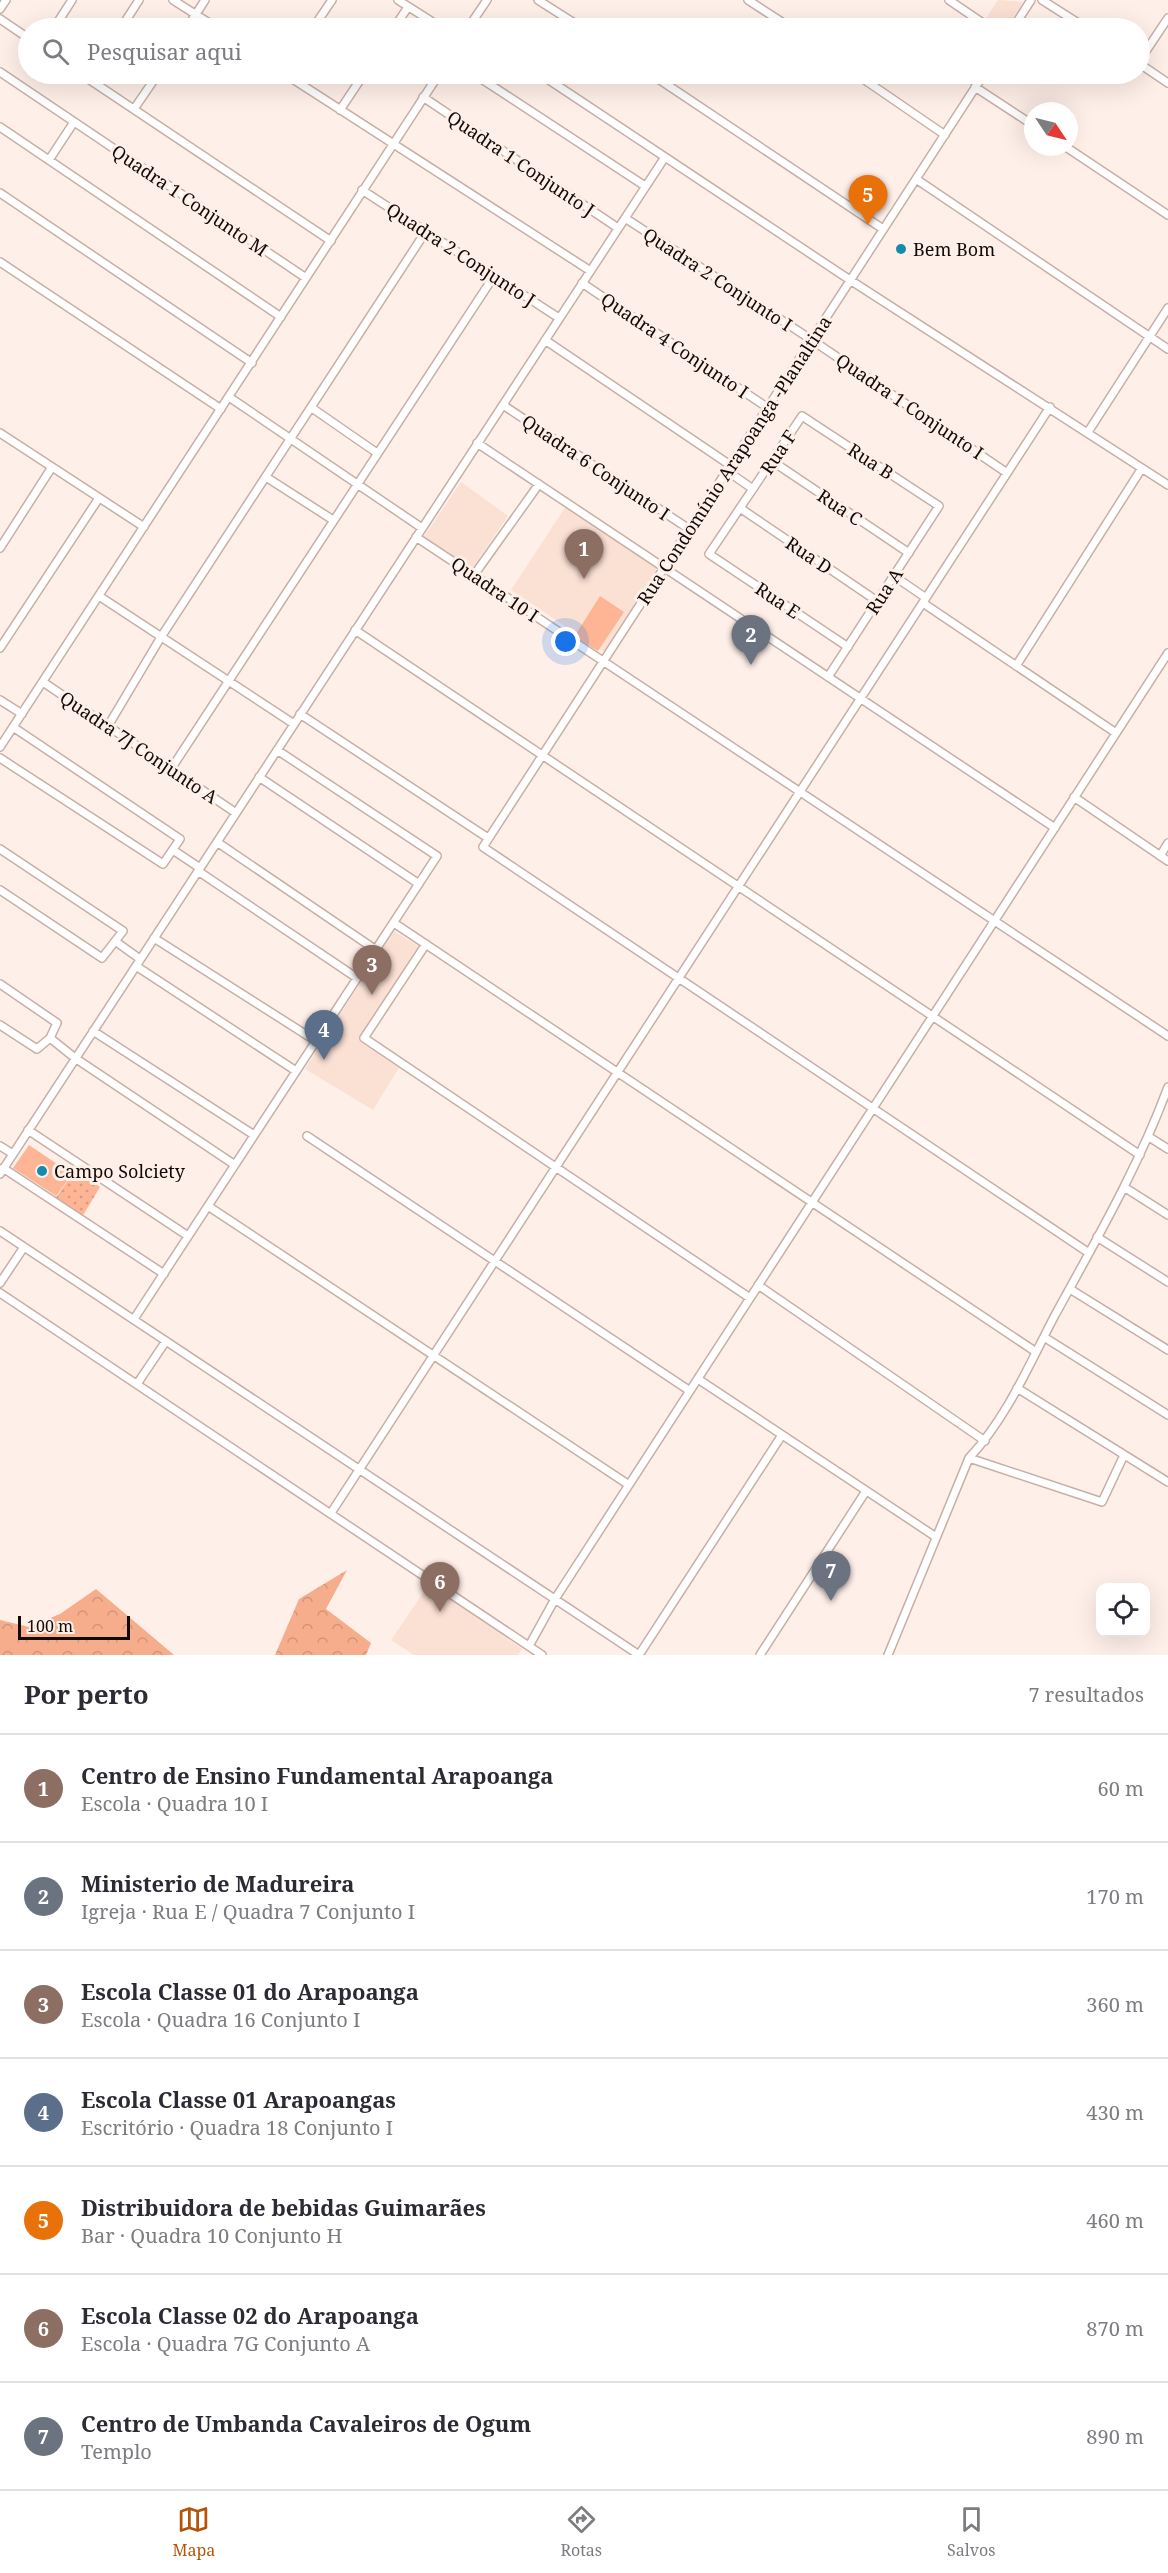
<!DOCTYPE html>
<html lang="pt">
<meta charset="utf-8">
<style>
:root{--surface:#fff;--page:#f7f7f7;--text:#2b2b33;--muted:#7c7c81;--line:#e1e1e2;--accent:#b45309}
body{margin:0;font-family:"Noto Serif",serif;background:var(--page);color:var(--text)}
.controls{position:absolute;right:18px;bottom:18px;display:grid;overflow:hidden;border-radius:12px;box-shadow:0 6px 24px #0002}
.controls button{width:54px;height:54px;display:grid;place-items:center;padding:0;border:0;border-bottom:2px solid var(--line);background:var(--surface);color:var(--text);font:30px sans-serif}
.compass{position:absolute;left:1024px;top:102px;width:54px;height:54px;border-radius:50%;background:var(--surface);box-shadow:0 6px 24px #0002;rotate:125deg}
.scale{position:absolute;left:18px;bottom:15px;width:112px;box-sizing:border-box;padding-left:6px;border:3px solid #120a07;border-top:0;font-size:16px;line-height:21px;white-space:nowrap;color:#120a07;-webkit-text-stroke:4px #ffefe9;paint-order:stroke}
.you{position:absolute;left:566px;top:642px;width:21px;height:21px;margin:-15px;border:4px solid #fff;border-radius:50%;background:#1a73e8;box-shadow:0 0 0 9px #1a73e833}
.badge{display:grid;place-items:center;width:39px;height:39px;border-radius:50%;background:var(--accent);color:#fff;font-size:20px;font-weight:700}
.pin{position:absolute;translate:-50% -50px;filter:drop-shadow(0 2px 3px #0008)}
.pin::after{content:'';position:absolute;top:32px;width:21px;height:18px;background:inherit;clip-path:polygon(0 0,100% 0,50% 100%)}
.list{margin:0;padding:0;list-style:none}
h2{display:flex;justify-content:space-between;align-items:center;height:78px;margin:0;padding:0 24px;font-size:26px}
h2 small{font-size:20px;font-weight:400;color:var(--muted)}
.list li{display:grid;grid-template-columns:39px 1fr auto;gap:18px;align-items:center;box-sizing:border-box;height:108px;padding:0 24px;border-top:2px solid var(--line)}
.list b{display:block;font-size:22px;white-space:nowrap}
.list p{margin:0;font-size:20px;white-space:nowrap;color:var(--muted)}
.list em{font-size:20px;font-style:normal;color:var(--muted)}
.icon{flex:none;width:33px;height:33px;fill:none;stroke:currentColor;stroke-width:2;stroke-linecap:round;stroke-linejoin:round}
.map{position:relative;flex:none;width:1168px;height:1655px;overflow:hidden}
.search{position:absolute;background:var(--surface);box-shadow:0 6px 24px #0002;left:18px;right:18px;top:18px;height:66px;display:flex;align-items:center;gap:15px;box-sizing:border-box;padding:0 21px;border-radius:33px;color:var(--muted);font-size:22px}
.sheet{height:834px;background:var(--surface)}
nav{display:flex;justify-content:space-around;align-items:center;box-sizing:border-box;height:84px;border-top:2px solid var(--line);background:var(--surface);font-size:16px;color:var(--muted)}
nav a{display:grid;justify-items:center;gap:3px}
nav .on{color:var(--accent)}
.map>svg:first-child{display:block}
</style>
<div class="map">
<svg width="1168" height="1655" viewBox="0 0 1168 1655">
<defs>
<pattern id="forest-crowns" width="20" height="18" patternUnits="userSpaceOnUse" patternTransform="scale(1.5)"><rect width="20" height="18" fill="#f6ad8c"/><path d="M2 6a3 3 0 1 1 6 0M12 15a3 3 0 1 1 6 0" fill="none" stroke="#d29477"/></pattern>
<pattern id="park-dots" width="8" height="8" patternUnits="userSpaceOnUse" patternTransform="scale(1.5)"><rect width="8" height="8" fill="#fdb595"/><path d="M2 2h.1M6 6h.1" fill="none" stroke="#d89a7f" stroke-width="1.8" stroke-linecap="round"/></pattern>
</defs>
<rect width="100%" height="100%" fill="#ffefe9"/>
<path fill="#fbe0d4" d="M998,0L1023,2L1006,28H999L985,20Z
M461,482L508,516L471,570L423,538Z
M566,506L658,567L604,652L511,590Z
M394,931L421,948L360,1042L399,1068L373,1110L305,1069Z
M429,1584L522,1649L518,1655H414L391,1640Z"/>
<path fill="#fdb595" d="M600,596L624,612L598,651L574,637Z
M29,1145L72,1174L56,1196L13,1168Z"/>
<path fill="url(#forest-crowns)" d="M347,1570L326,1609L371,1643L366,1655H275L299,1599Z
M96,1589L174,1655H0V1620L29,1627L60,1614Z"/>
<path fill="url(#park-dots)" d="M75,1170L100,1187L82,1217L55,1199Z"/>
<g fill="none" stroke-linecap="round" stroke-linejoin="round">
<defs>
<path id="minor" d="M173,0L217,28
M398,0L442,28
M538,0L582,28
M748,0L791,28
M949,0L990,28
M1042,0L1086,28
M0,9L6,0
M0,19L28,38
M54,28L72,0
M121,28L139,0
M187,28L205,0
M313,28L332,0
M394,28L408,7
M468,28L487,0
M1013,28L1031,0
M1140,60L1168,18
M1140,64L1168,83
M0,72L306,278
M81,74L331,241
M285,74L589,270
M474,74L645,186
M540,74L850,280L1168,485
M651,74L883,229
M856,74L945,135
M984,74L483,847L1089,1253
M975,87L1033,125
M423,97L618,228
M134,109L158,74
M340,110L364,74
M0,127L281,317
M1066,147L1168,215
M49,160L74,122
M916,179L1168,349
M362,190L559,318
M0,193L252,363
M625,218L812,340L1007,473
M0,262L221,409
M582,283L768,408
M545,340L730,465
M229,397L422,528
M503,405L689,529
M312,408L377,453
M1088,432L1168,308
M0,433L144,527
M477,443L1055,828
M772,461L909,553
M727,471L753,489
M266,477L333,520
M740,508L877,601
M416,537L1168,1036
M0,548L52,467
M474,575L539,484
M894,576L926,598
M99,596L294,724
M923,603L1116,733
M355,630L1140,1155
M0,648L99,498
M1016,666L1142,468
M828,677L939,506L802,416L709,554L848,647
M43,682L236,813
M0,700L22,714
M300,714L488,838
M108,726L161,637L426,231
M0,747L439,74
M0,758L163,864L180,839L13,727
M171,769L494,276
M259,777L419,884
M1074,797L1168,861
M217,842L376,950
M0,849L123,931L102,958L0,890
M173,850L200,868
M1160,856L1168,843
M198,871L357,978
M394,923L1036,1352
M154,938L316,1041
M115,941L140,959
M426,944L364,1038L750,1298
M136,966L296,1071
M0,984L57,1023L50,1038L37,1049L0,1025
M93,1031L254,1135
M50,1038L75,1058L235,1165
M28,1130L188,1236
M307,1136L690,1391
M1149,1137L1168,1149
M0,1146L13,1154
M3,1168L164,1274
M0,1174L665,157
M1124,1187L1168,1215
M208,1206L629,1485
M0,1231L639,1655
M1097,1237L1168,1282
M0,1283L24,1247
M758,1285L985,1441
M1070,1289L1168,1350
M0,1293L542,1655
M134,1319L437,856L277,750
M1044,1337L1168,1415
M698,1379L936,1537
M137,1384L166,1341
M1017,1388L1168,1482
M969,1458L1102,1502L1124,1455
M331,1513L1050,407
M529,1646L555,1599L1168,653
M639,1655L782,1435
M760,1655L866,1491
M888,1655L969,1458C1006,1419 1029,1365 1054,1317C1095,1242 1138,1168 1168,1087"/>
</defs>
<use href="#minor" stroke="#c7afa4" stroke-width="10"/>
<use href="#minor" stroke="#fff" stroke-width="7"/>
</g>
<g fill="#148aae" stroke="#ffefe9" stroke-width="2">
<circle cx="901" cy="249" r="6"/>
<circle cx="42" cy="1171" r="6"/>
</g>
<g text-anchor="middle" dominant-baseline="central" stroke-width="6" stroke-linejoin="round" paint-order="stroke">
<g font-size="18" fill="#120a07" stroke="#ffefe9">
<text transform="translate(521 163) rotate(34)">Quadra 1 Conjunto J</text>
<text transform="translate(190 200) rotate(34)">Quadra 1 Conjunto M</text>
<text transform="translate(461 254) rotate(33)">Quadra 2 Conjunto J</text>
<text transform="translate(718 279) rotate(33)">Quadra 2 Conjunto I</text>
<text transform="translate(675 345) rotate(34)">Quadra 4 Conjunto I</text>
<text transform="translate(910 406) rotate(34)">Quadra 1 Conjunto I</text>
<text transform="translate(778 452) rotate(-56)">Rua F</text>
<text transform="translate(734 460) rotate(-57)">Rua Condomínio Arapoanga -Planaltina</text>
<text transform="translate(871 461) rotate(33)">Rua B</text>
<text transform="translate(596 467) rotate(34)">Quadra 6 Conjunto I</text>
<text transform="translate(840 507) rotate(34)">Rua C</text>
<text transform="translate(809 555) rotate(34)">Rua D</text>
<text transform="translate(495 589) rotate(34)">Quadra 10 I</text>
<text transform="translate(884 591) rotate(-57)">Rua A</text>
<text transform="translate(778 600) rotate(34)">Rua E</text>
<text transform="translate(139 747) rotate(34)">Quadra 7J Conjunto A</text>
</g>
<g font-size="18" fill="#120a07" stroke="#ffefe9" text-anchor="start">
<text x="913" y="249">Bem Bom</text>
<text x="54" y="1171">Campo Solciety</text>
</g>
</g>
</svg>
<div class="controls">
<button><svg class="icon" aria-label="locate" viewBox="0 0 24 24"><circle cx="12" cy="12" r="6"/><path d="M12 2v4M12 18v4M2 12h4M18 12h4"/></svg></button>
</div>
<svg class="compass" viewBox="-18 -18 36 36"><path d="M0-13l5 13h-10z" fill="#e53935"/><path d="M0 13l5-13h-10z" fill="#7c7c81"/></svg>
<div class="scale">100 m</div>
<div class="you"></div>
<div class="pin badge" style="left:584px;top:579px;background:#8d6e63">1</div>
<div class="pin badge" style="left:751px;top:665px;background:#6b7280">2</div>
<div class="pin badge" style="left:372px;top:995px;background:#8d6e63">3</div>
<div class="pin badge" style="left:324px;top:1060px;background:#5c6f8a">4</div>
<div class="pin badge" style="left:868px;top:225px;background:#e8710a">5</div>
<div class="pin badge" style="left:440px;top:1612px;background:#8d6e63">6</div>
<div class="pin badge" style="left:831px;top:1601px;background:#6b7280">7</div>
<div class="search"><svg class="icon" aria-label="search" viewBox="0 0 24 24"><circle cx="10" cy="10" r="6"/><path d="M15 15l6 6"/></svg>Pesquisar aqui</div>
</div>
<section class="sheet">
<h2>Por perto<small>7 resultados</small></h2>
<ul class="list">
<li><span class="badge" style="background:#8d6e63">1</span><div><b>Centro de Ensino Fundamental Arapoanga</b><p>Escola · Quadra 10 I</p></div><em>60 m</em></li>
<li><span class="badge" style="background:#6b7280">2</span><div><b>Ministerio de Madureira</b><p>Igreja · Rua E / Quadra 7 Conjunto I</p></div><em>170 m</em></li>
<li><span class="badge" style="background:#8d6e63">3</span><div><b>Escola Classe 01 do Arapoanga</b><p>Escola · Quadra 16 Conjunto I</p></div><em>360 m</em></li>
<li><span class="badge" style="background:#5c6f8a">4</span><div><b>Escola Classe 01 Arapoangas</b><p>Escritório · Quadra 18 Conjunto I</p></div><em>430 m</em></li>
<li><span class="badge" style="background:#e8710a">5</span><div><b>Distribuidora de bebidas Guimarães</b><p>Bar · Quadra 10 Conjunto H</p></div><em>460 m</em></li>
<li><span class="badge" style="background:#8d6e63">6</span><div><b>Escola Classe 02 do Arapoanga</b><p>Escola · Quadra 7G Conjunto A</p></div><em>870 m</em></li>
<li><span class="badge" style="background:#6b7280">7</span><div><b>Centro de Umbanda Cavaleiros de Ogum</b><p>Templo</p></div><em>890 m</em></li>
</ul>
</section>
<nav>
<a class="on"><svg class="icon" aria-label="map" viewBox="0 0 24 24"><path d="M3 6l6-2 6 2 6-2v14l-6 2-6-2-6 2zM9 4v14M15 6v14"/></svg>Mapa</a>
<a><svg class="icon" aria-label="directions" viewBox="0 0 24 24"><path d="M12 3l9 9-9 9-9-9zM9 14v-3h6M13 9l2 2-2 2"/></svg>Rotas</a>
<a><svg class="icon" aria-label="saved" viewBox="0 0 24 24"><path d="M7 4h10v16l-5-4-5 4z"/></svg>Salvos</a>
</nav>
